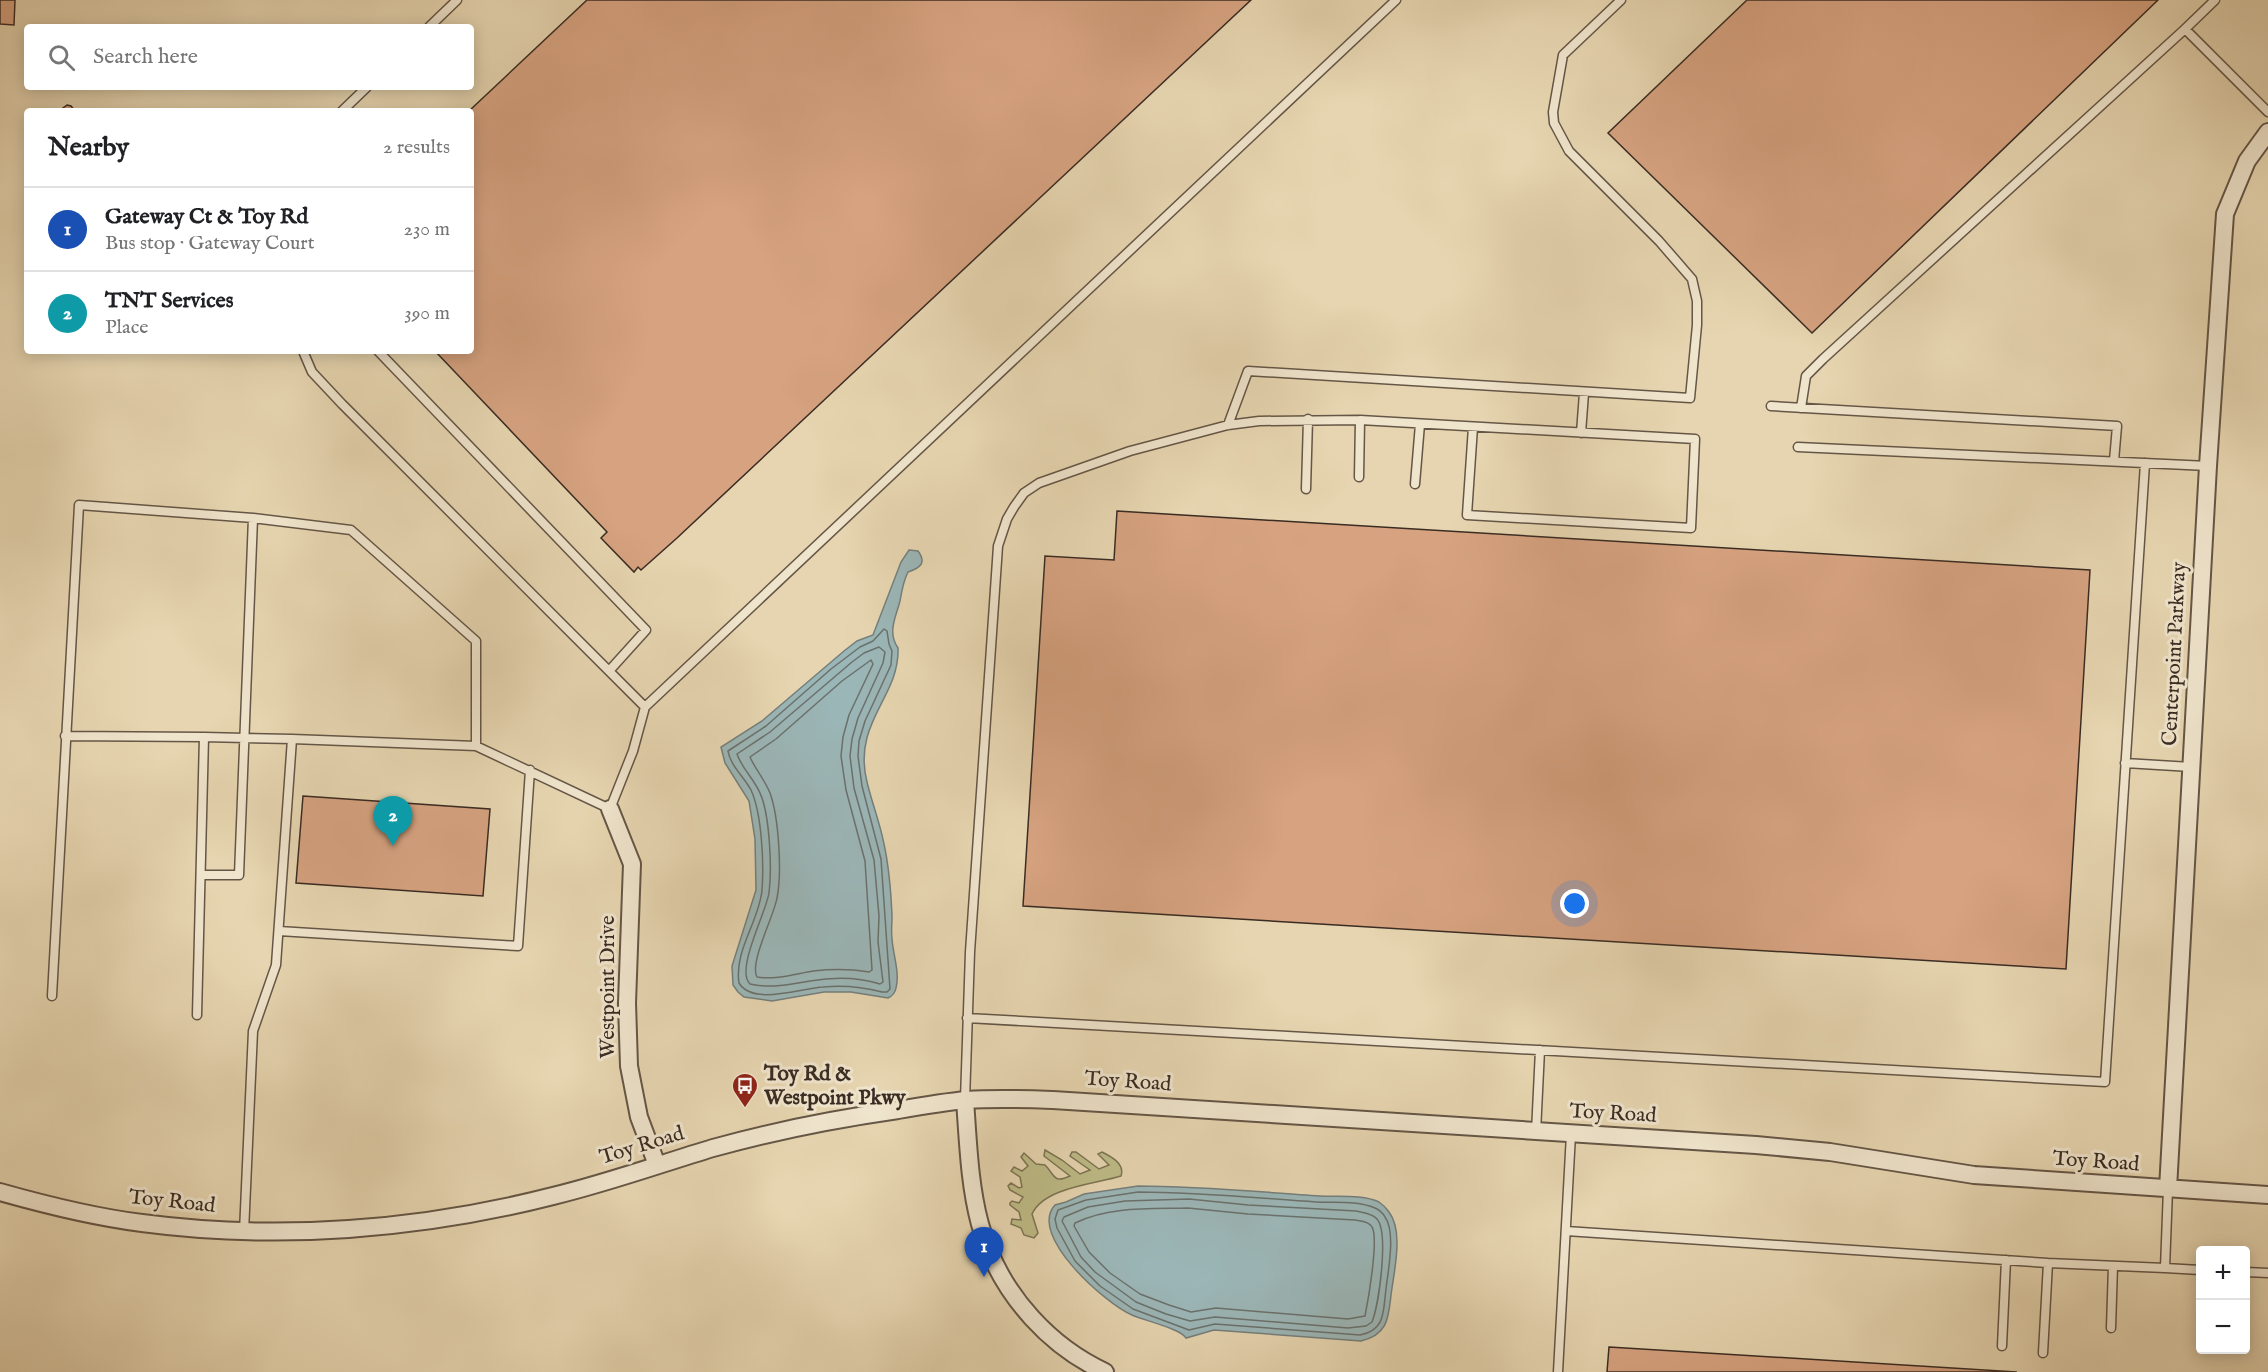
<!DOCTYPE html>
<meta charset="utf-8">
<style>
:root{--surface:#fff;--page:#f2f2f2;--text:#202124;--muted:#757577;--line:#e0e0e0;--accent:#111827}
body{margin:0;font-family:"IM FELL English",serif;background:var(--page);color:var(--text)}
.controls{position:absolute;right:18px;bottom:18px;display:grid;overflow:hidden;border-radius:6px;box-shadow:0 3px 15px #0003}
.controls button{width:54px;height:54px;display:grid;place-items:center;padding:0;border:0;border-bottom:2px solid var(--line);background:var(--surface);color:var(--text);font:30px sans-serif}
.you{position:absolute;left:1575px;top:904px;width:21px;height:21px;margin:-15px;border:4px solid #fff;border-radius:50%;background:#1a73e8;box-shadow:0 0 0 9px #1a73e833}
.badge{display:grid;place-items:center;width:39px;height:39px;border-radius:50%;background:var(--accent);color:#fff;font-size:20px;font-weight:700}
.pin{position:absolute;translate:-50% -50px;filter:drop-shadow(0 2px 3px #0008)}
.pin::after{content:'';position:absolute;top:32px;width:21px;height:18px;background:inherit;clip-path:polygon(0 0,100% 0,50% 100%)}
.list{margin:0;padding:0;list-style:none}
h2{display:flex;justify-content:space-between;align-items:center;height:78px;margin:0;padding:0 24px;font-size:26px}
h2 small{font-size:20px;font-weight:400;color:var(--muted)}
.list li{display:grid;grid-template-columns:39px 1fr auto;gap:18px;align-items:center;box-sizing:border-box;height:84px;padding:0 24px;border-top:2px solid var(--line)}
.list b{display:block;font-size:22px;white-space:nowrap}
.list p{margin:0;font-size:20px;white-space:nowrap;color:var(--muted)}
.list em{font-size:20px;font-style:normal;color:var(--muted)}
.icon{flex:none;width:33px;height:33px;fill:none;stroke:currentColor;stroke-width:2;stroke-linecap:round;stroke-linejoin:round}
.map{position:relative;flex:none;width:2268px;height:1372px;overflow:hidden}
.search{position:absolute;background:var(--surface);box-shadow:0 3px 15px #0003;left:24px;top:24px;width:450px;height:66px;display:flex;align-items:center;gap:15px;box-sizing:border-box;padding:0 21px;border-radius:6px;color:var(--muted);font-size:22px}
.panel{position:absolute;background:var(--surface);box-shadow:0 3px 15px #0003;left:24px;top:108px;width:450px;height:246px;border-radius:6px}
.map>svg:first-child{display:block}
</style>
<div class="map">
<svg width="2268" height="1372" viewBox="0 0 2268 1372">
<rect width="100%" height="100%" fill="#e6d5b0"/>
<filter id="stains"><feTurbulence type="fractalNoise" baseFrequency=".00333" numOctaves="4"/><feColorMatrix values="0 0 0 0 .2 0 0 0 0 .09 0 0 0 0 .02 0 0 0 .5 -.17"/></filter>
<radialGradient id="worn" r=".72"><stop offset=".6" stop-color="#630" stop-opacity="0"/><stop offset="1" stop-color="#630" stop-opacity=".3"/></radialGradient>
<path fill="#bdbb86" stroke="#7c7454" stroke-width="1.5" d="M1045,1150L1062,1160L1080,1174L1090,1170L1070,1156L1072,1152H1076L1099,1169L1109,1165L1098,1154L1102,1152C1112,1157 1125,1164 1121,1176C1096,1184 1044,1187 1032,1214L1038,1233L1034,1238L1024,1235L1021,1228L1011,1224L1012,1219L1021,1220L1019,1212L1010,1205V1203L1012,1201L1019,1203L1023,1197L1010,1190L1008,1186L1011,1183L1019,1188L1022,1187L1020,1177L1011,1171L1014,1167L1022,1171L1028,1166L1021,1157L1024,1153L1036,1164L1045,1165C1055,1175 1053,1184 1070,1176L1044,1156Z"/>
<path fill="#9bb6b7" stroke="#747f7c" stroke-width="1.5" d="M909,550L918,551C927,563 920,568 908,572C903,582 902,590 900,601C896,617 887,632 898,648C900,697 852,722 867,782C872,803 880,823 884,844C889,867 891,892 892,916C892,924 891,931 892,939C893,954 900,973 896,988C895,994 892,996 888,998L851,992H824L772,1001L744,997L738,992L733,985L732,966L756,890L755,839L749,801L725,763L721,747L762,721L844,651L857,641L873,635L901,562Z
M1138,1186C1199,1186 1259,1192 1320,1196C1338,1197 1363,1194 1379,1202C1382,1204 1387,1209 1389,1212C1403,1230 1395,1267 1392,1288C1388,1314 1391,1334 1361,1341L1214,1330L1186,1338C1181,1329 1143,1320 1132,1315C1106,1304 1027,1235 1055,1205L1066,1202L1084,1194Z"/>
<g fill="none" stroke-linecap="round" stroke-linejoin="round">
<path stroke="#6a716d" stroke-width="1.5" d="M884,629L887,631L889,644L892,651L891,665L865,721L859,741L858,756L862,786L881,859L890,989L887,992H882C863,987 843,985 823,987C801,988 753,1006 739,983C734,950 759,922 762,890C764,864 762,814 751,790C744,777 730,765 728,751L766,726L831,669L860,647L873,641Z
M879,647L885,652L883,663L858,718L852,739L850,756L854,788L874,860L879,916L878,942L883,982L880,984C858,977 833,977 810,981C790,984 771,989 750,984C735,970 766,913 769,893C772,869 770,815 760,793C754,779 741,767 737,754L770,732L852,662L864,653Z
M871,660L873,664L849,715L843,737L841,756L846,790L865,861L872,970L869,972C851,969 832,969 813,971C795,974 775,980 757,977C749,963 774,916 777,898C782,873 779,818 770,793C765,780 755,769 750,757L776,739L842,681Z
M1138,1192C1197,1192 1257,1198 1316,1202C1335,1203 1357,1200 1375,1208C1378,1209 1383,1213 1385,1217C1396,1232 1388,1271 1386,1289C1383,1311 1386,1330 1360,1335L1215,1324L1189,1330L1133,1309L1100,1286L1075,1261L1057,1228L1055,1219L1058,1210L1086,1200Z
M1189,1199L1248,1205L1356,1211C1363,1213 1372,1213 1377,1219C1389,1233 1379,1304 1372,1322L1366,1326L1348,1328L1215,1317L1190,1321L1166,1314L1136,1302L1095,1272L1081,1257L1062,1221L1064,1217L1088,1207L1125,1201Z
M1188,1208L1248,1214L1355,1220C1360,1221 1369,1221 1372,1227C1379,1239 1368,1301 1365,1316L1348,1319L1216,1308L1191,1312L1169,1305L1140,1294L1110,1273L1089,1252L1074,1226L1075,1223C1109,1206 1152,1209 1188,1208Z"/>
</g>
<path fill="#d6a280" stroke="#3a2c23" stroke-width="1.5" d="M0,0H15L14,25L0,24Z
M587,0H1251L677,538L641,570L638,567L634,572L601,538L607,532L435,351H471V111H469Z
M1747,0H2158L1812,333L1608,133Z
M67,105L71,106L75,111H59Z
M1117,511L2090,570L2066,969L1023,906L1045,556L1114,560Z
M303,796L490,809L483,896L296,883Z
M1609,1347L2017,1372H1607Z"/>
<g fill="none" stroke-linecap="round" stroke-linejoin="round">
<defs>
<path id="service" d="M2215,0L2185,29L2268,112
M429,27L457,0
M342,111L367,87
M303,351L312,372L342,404L645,707
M378,351L646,630L609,671
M1771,406L2117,426L2114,461
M1801,408L1806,376L1823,359L2185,29
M1228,425L1248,371L1690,398L1697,325V301L1692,279L1659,241L1569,151L1554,123L1553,112L1563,55L1621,0
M1581,433L1584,393
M1798,447L2208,466
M1359,477L1360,420
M1415,484L1420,424
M1306,489L1308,419
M65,736L204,737
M2125,763L2191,767
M201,875H239L253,518
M279,931L518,946L530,770
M52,996L79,505L253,518L351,530L476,641V746
M197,1015L204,737L292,739
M967,1018L2105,1082L2145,463
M965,1100L970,952L998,546L1007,519L1014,507L1024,493L1039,483L1130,451L1228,425L1259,421L1360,420L1695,439L1691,528L1467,515L1473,427
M1536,1132L1540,1050
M1566,1231L2048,1263L2165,1268L2168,1189
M244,1232L253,1031L276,965L292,739L476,746L610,809L633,751L645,707L1396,0
M2165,1268L2200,1270
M2246,1272L2268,1273
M2111,1328L2113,1266
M2002,1346L2006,1260
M2043,1353L2048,1263
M1558,1372L1571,1134"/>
<path id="minor" d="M610,809L632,864L627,1003L629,1066L639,1117L657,1165
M965,1100C971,1185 971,1251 1032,1318C1052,1340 1077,1359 1105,1372
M2168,1189L2208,466L2225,214L2247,161L2268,132
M0,1192C46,1205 94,1217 142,1223C278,1241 420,1230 553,1196C607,1183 660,1164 713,1148C774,1131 835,1119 898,1110C921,1106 944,1102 967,1100C996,1098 1024,1099 1053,1100L1756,1145L1830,1152L1974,1175L2268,1195"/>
</defs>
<use href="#service" stroke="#655646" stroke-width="11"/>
<use href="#minor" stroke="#655646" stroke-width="20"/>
<use href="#service" stroke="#efe4cc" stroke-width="8"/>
<use href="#minor" stroke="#efe4cc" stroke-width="16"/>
</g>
<defs>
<symbol id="bus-pin" viewBox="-11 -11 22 30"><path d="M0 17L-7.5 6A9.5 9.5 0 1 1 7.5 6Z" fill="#8f2418" stroke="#efe4cc"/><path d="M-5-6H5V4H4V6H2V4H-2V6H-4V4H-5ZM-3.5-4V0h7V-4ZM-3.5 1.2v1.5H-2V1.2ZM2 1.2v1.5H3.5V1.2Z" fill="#fff"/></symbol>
</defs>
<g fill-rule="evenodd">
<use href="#bus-pin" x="730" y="1071" width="30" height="40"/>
</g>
<g text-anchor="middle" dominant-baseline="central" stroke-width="6" stroke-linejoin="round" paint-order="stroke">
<g font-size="21" fill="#3a2c23" stroke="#efe4cc">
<text transform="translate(2175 654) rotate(-87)">Centerpoint Parkway</text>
<text transform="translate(608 987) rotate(-90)">Westpoint Drive</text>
<text transform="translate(1128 1082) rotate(4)">Toy Road</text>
<text transform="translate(1613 1114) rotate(3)">Toy Road</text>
<text transform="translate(642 1146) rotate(-17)">Toy Road</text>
<text transform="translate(2096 1162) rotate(4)">Toy Road</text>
<text transform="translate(172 1202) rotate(6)">Toy Road</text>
</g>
<g font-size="21" font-weight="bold" fill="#3a2c23" stroke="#efe4cc" text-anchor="start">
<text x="764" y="1074">Toy Rd &amp;<tspan x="764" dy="24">Westpoint Pkwy</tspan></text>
</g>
</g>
<rect width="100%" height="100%" filter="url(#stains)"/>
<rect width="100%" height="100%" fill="url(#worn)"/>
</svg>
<div class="controls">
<button>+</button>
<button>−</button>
</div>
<div class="you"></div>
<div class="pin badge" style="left:984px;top:1277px;background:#1a4fb4">1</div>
<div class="pin badge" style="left:393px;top:846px;background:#0f9aa8">2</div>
<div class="search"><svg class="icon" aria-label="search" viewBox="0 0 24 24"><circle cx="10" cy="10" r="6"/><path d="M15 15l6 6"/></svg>Search here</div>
<section class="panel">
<h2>Nearby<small>2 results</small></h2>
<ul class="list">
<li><span class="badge" style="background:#1a4fb4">1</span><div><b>Gateway Ct &amp; Toy Rd</b><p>Bus stop · Gateway Court</p></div><em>230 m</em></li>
<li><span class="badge" style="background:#0f9aa8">2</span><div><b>TNT Services</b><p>Place</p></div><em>390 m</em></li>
</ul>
</section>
</div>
